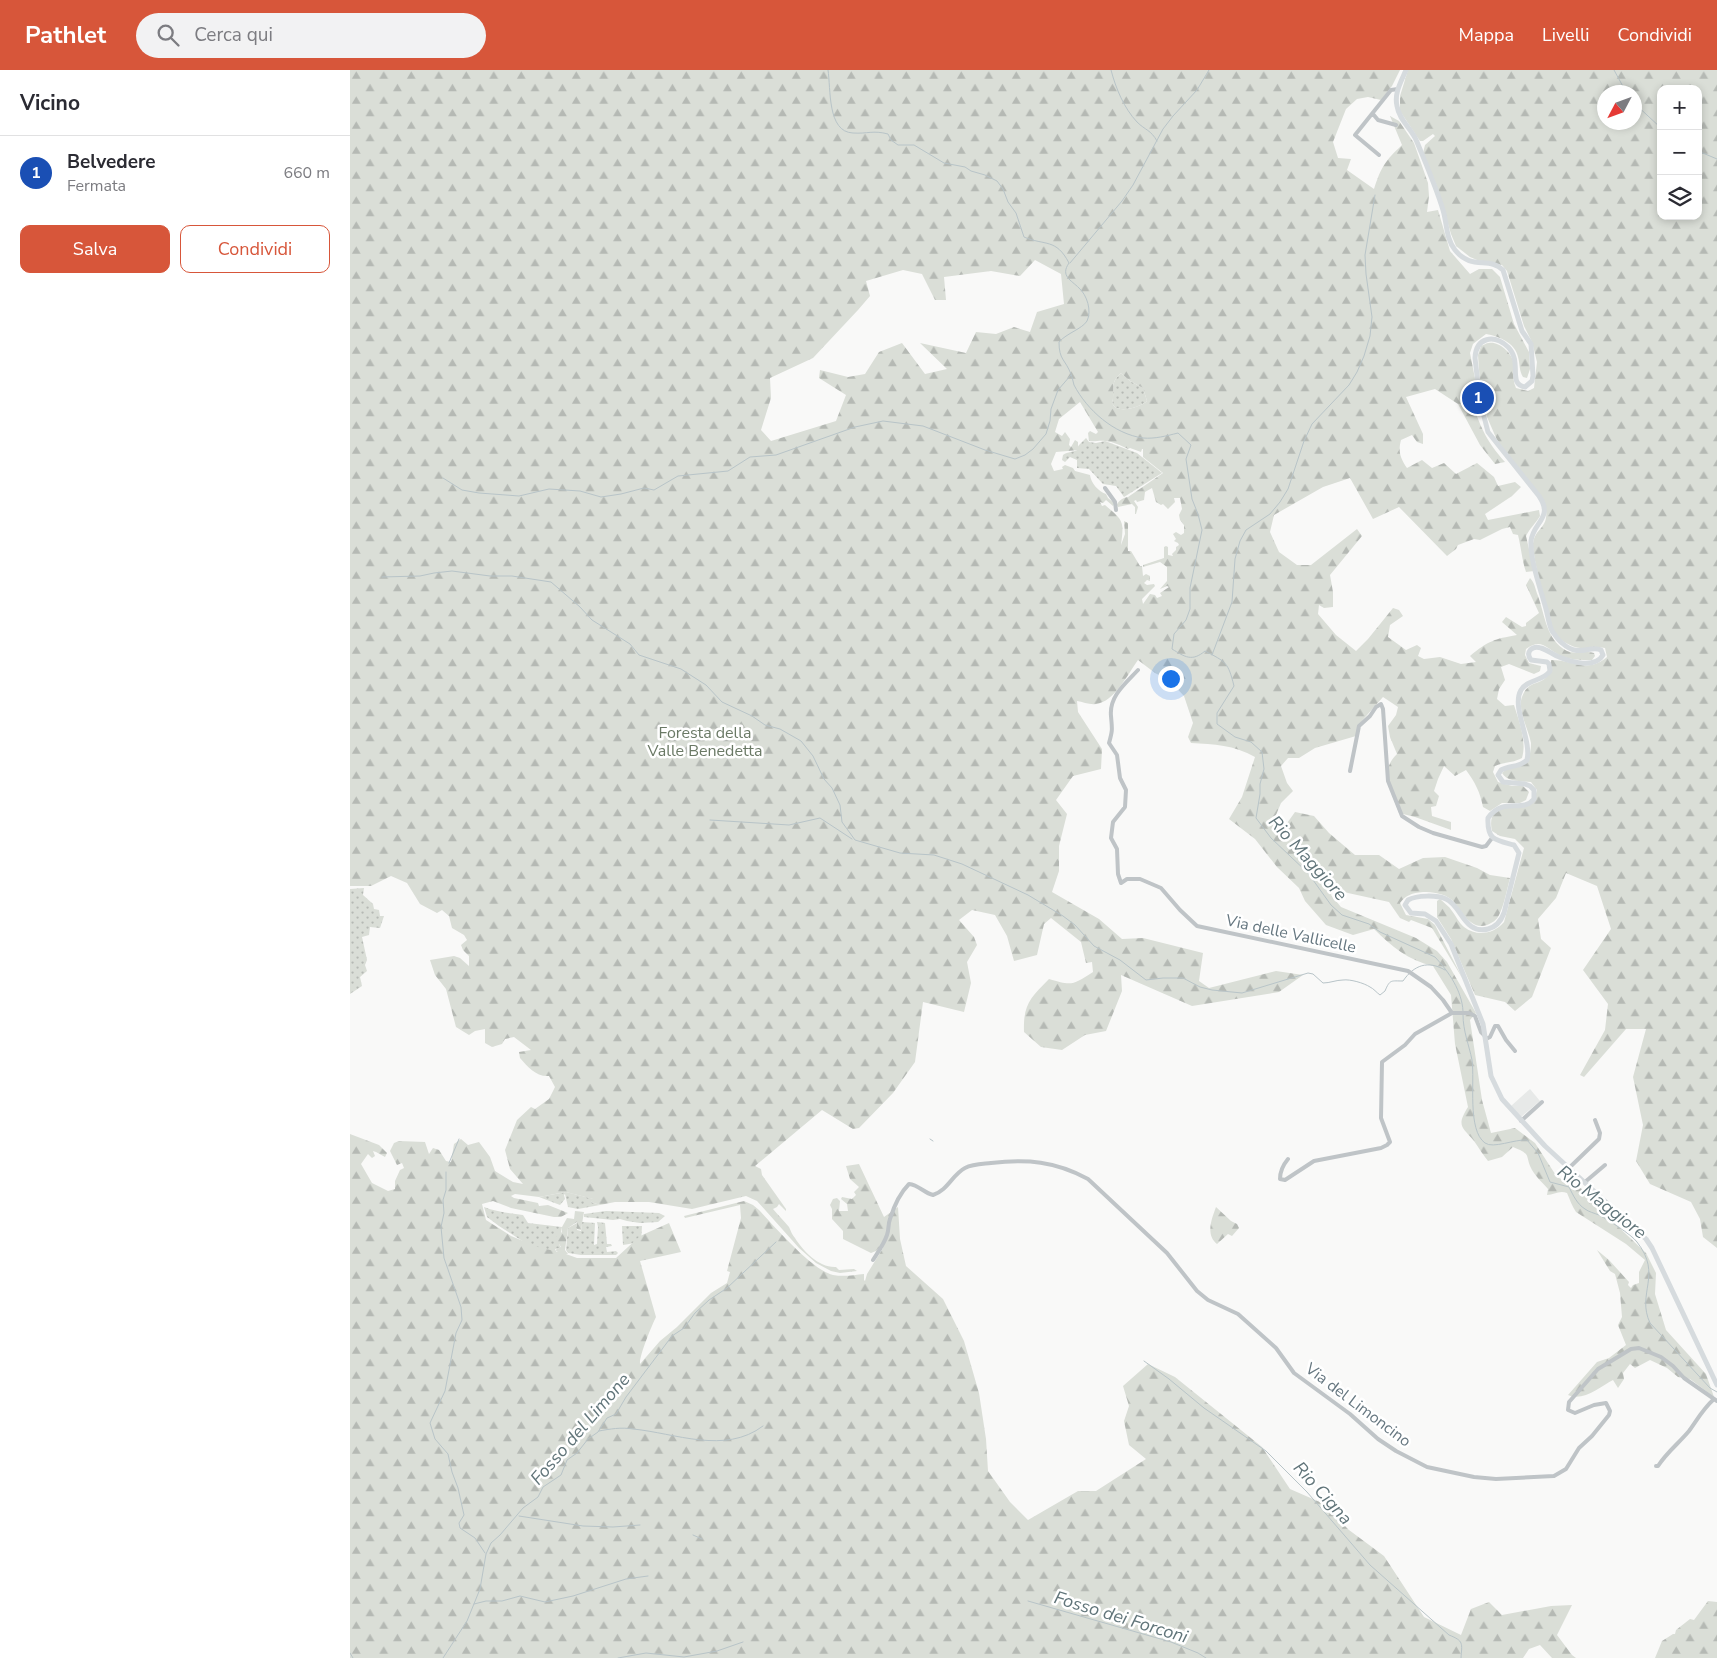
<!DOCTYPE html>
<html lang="it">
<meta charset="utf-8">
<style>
:root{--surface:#fff;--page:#f2f2f3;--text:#2b2b33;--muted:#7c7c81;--line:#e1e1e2;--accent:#d7563a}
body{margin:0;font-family:"Nunito Sans",sans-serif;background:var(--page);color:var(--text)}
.controls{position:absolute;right:15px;top:15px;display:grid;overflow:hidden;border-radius:10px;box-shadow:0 2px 8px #0003}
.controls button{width:45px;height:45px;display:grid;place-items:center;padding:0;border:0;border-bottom:1px solid var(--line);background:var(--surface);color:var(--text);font:25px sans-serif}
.compass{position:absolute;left:1247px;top:15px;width:45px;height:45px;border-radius:50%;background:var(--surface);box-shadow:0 2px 8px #0003;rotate:229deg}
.you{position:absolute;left:820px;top:608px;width:18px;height:18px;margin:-12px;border:4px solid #fff;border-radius:50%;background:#1a73e8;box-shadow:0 0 0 8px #1a73e833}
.badge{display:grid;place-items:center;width:32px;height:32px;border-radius:50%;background:var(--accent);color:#fff;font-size:16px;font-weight:700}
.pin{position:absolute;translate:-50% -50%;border:2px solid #fff;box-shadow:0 1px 5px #0006}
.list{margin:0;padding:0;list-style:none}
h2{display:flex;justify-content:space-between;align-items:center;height:65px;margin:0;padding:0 20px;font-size:21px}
h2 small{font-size:16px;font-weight:400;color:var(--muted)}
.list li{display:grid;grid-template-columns:32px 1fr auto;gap:15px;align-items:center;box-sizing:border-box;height:75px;padding:0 20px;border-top:1px solid var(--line)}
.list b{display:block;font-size:19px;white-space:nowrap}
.list p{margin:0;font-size:16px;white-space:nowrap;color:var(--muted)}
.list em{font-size:16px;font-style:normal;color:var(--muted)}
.actions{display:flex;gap:10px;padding:15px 20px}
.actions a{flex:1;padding:11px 0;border:1px solid var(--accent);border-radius:10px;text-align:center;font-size:18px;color:var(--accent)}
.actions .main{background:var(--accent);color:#fff}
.icon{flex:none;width:28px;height:28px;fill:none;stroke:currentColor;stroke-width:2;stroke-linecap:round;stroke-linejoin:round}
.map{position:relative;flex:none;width:1367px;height:1588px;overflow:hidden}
header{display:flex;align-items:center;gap:30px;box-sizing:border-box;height:70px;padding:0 25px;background:var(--accent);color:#fff}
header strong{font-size:24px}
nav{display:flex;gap:28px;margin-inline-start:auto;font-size:18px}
.search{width:350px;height:45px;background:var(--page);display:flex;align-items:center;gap:12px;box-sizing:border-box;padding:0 18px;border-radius:28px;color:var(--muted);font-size:19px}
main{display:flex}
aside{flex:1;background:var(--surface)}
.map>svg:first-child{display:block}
</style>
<header>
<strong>Pathlet</strong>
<div class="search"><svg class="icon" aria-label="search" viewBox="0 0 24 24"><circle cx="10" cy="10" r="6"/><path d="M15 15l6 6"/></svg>Cerca qui</div>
<nav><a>Mappa</a><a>Livelli</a><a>Condividi</a></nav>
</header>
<main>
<aside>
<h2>Vicino<small></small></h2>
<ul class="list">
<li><span class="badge" style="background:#1a4fb4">1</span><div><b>Belvedere</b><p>Fermata</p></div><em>660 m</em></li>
</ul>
<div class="actions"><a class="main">Salva</a><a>Condividi</a></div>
</aside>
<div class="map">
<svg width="1367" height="1588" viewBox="0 0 1367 1588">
<defs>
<pattern id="grass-dots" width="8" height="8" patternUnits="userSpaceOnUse" patternTransform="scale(1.25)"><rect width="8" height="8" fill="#daded7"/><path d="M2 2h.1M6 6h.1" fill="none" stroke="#b5b9b4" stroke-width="1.8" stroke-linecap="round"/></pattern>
<pattern id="forest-firs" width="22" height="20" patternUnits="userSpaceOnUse" patternTransform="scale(1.25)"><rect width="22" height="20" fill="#daded7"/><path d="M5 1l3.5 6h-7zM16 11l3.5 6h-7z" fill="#b5b9b4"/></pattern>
</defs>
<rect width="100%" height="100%" fill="#f9f9f8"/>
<path fill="#e7e9e8" d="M1180,1019L1190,1031L1171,1047L1161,1036Z"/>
<path fill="url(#grass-dots)" d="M771,303L780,311L793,318L797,331C791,337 770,343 764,336C761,332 763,332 763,328C764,316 761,312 771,303Z
M736,368L739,372L746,373L755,371L787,383L812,403L774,427L766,416L753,414L739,399L727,398V390L720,387L715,392L712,390L713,385C718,381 723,383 729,379V375Z
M14,818L13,825L23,834L24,839L29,840L30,846H34L30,858L20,857L19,865L12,867L17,890L15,895L17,901L10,907L12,916L0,924V819Z
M216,1122L244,1129L241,1132L250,1135L228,1139L218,1137L215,1124L214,1125L215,1129L210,1135L189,1127Z
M134,1137C146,1142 160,1143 173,1145L178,1153L212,1157L209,1174L211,1178L205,1179L207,1184L177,1174L149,1156L137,1147Z
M256,1141L309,1143L315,1146L308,1152L290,1153L277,1151L270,1149L263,1150L234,1147V1144Z
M232,1152L245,1153L244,1175L247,1174L248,1157L247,1152L255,1153L257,1174H261L262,1176L256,1177L257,1182L266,1181L268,1183L266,1185H231L218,1183L216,1180L218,1158L227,1153V1160L231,1161Z
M272,1156H292L291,1172L273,1175Z"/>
<path fill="url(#forest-firs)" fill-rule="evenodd" d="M0,0H1050L1042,16L1031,30L1018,27L1007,29L996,39L983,72L988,88L1001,89L997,100L1024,119C1031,97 1035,91 1052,75L1040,46L1049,51L1064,73L1078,113L1079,126L1077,142L1088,140L1100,181L1120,204L1129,199H1142L1150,207L1164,254L1179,282L1180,299L1177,308L1173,307C1169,301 1170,294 1168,287C1165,273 1149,266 1136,264L1123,274L1120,283L1129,329L1123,335C1131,359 1138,373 1155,392L1145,394L1130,375L1108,334L1085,319L1056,327L1073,364V374L1067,372L1062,365L1051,370C1048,381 1050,388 1057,398L1072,390L1082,398L1094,393L1106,404L1127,393L1144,407L1148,416L1165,412L1171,417L1162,426L1135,444L1138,450L1189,440L1190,446C1186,453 1180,458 1176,466L1184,501L1176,502C1172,490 1171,477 1168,465L1163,464L1160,457L1152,459L1130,470L1124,469L1108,475L1106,479L1097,486L1049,437L1023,449L1000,408L973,417L924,445L920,462L929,482L947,495H961L1007,459L1012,466L980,505L983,522V537L974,538L969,535L968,544L986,565L1006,581L1018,569L1043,538L1049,540L1053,546L1040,555L1038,567L1056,580L1067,575L1071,578L1068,586L1074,589L1090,587L1111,594L1126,592L1120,586C1138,571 1144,569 1167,565L1152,552L1156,547L1172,557L1176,556V553L1189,543L1176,515L1180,508C1185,513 1185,519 1188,526C1195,545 1196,570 1217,581C1226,585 1236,580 1244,583L1245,586L1242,590C1231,590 1219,590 1209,585C1196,578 1191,568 1176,579L1175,585L1179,593L1191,596L1190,601L1184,604L1159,594L1151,597L1155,610L1149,619L1147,629L1155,636L1164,635C1169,651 1177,671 1172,688C1163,693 1154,692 1145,696L1143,702L1148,712L1162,716H1173L1179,722L1176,730L1170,733H1152L1140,741L1133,737C1130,722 1125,712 1116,700L1105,706L1094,696L1088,709L1084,721L1089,726L1086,736L1081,737L1082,746L1101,752V760L1065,747L1049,743C1042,722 1028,702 1047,684L1040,667L1038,656L1046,645L1048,637L1033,627L1010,653L1006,666L965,678L949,688H938L931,696L937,713L943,721L931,733L926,745L935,756L945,742L964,746L979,763L1005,785H1029L1049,799L1073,788L1095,787L1127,798L1140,805L1160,808C1157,819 1154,836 1149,845C1147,850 1142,853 1137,855C1120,861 1111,839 1102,830C1094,823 1082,822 1073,822C1062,823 1056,825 1050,833L1056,845L1078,849L1085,855L1114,911L1082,858L1061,850L1059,852L1050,848L1039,832L998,823L983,818L981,825L991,837L1066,868L1087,881L1097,892L1126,943L1120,950L1132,1030L1141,1063L1165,1058L1185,1073L1207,1107L1232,1119L1241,1131L1296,1183L1306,1203L1305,1224L1316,1260L1356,1304L1364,1327L1340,1309L1328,1307L1317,1298L1300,1290L1285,1298L1280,1294L1273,1303L1274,1309L1268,1318L1263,1310C1250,1317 1233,1332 1218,1325L1247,1292L1259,1288L1276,1275L1268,1255L1272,1247L1270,1223L1265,1204L1260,1201L1247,1180L1259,1190L1279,1212L1278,1215L1281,1218L1283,1215L1289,1213V1202L1295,1190L1276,1174L1226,1142C1222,1136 1220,1130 1217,1123C1209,1120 1204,1125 1197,1125L1198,1119C1193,1113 1186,1107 1182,1100C1174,1085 1183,1085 1163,1077L1152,1087L1138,1091C1133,1085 1129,1078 1124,1071C1112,1057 1106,1056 1118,1037L1105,974L1101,925L1083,896C1058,890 1042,877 1024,859L1003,865L976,855L955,831L949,818L927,797L905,769L879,749L892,727L905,687C884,675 864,674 841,673L838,667L843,653L834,626L819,610L805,603L788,590C778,604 764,632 746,634C740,635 733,632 727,631L728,642L752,679L751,699L723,706L706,730L717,744L709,776V801L702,822L749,849L772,869L793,868L853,883L849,911L859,918L926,901L953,905L929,922L842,936L771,905L772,921L756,961L735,965L712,980L691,977L674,962C673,935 680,928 699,909C722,916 723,915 743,902L742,892L736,893L731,872L701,848L694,854L687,885L664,891L657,866L645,845L622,840L609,850L624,867L627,875L617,892L621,913L614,942L573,932L565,992L543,1023L509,1058L503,1059L472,1040L405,1096L411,1099L412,1105L436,1139V1141L429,1134L427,1137L423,1139C428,1145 434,1151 439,1157C441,1161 442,1165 445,1168C453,1181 469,1198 486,1197L489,1200L504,1199L507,1201L490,1203L481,1201L466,1193L449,1178L407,1131L396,1126L342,1139L299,1132H265L250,1135L241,1132L243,1129L216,1122L189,1127L165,1124L161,1126L164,1128L188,1133L189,1136L198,1135L218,1143L211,1147H204L161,1138L143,1131L132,1134L136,1150L161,1166L188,1177L208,1182L205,1180L211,1177L209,1174L205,1171L206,1167L212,1162V1157L217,1148L224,1149L225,1141L234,1142L231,1160L227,1159V1152L218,1158L215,1180L218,1184H216L227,1188H266L290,1166L319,1153L331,1182L290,1191L306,1247C302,1255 289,1286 290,1294L310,1271L327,1257L361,1223L377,1213L380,1202L377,1201L391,1148L390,1135L335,1148L334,1146L394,1131L403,1135L409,1140C425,1157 462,1200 483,1205C494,1207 504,1205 514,1204V1210L515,1211L517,1204L533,1178L530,1177L526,1181L521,1183L493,1169V1161L482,1149V1139L480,1135L483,1129L487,1128L490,1131L489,1141H498L497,1134L491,1129L492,1127L502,1129L506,1125L504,1122L509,1117L500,1109L496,1096L509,1094L534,1147L548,1137L550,1169L556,1196L593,1229L614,1271L629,1323L636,1369L638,1401L660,1432L678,1450L728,1421H746L796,1389L779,1375L774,1351L779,1336L773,1316L798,1294L825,1307L912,1377L940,1419L972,1433L999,1460L1034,1486L1074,1547L1111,1565L1121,1539L1139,1532L1152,1545L1201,1536L1222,1535L1207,1565L1222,1585L1226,1588H1202L1190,1575L1179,1579L1173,1588H0V1064L29,1075L37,1083L35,1087L26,1082L23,1081L25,1086L22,1088L18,1084L11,1094L22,1113L38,1121L45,1119V1111L50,1100L54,1098L52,1093L47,1095L40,1081L44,1073L49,1071L75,1072L79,1084L83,1078L89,1080L96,1091L101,1092L104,1074L111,1069L118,1075L129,1072L140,1087L145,1101L163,1112L173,1114L160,1099L155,1080L167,1050L181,1037L185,1039L199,1029L205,1017L199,1006C186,1007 178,997 170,988L169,982L181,980L164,967L155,969L152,974L142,977L135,973V959L125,961L119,965L106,957L96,919L85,905L80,890L104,886L110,888L119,896V886L113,880L111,875L117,870L114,865L102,858L99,846L92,840L87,843L70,834L57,813L41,806L21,816H0ZM685,190L711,204L714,234L687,242L680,262L664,257L646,264L626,262L616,283L570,273L597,299L575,304L552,273L529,282L515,304L498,307L470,300L469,308L496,325L486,351L421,371L411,360L421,328L420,308L463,288L508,240L520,226L516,211L553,200L572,204L585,230H596L594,207L641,201L670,206ZM771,303L780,311L793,318L797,331C791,337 770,343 764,336C761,332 763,332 763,328C764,316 761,312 771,303ZM730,332L748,362L746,364L740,361L738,363L739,371C745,372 750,370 755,371C764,372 770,375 778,379L780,378L791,382L792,379H793V387L813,403L778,427C774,427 768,431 767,435L768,437L782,434L785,437V444H786L788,437L784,431L786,430L787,432L794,430L795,422L802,418L806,432L811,435L813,434L818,439L825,432L824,428H830L832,439L829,445L830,450L834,455V463L831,465L826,462L823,464L826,469L824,471L828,473L829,475L826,477V480L822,484L823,486L818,485V477L816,476L814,477V488L793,495V497L810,492L817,497V511L810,519L817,516L819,517L810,523L812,526L807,528L805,525L800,524L793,534L792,529L805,516L804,514L797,515L794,513L797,510L800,511V506L796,504L793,506L792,496H790L781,481H778V453L774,451L775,464L771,475C774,451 774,451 755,435L752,436L750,432L753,433L756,430L763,436L764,433L758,428L756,424C748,421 741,413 740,405L725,401L723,398L715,395L712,397L713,399L704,401L701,394L706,382L729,380L730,378L728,375V372L725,370L721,377L719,375L720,369L715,362L712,366L705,362L709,349Z
M1058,0H1367V1178L1353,1167L1350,1149L1341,1132L1300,1114L1286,1091L1293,1055L1283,1007L1296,959H1276L1234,1007L1230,1005L1255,960L1258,934L1233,900L1261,859L1247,816L1216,803L1206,828L1188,849L1191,869L1201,878L1182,927L1165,941L1155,932L1125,925L1101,869L1087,847V831L1090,829C1094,833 1099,836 1102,841C1106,846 1109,853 1114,857C1127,867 1144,864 1154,852L1174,778L1165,769L1150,766L1142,761C1139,748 1143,738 1158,736C1164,736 1169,738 1174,737C1178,736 1181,732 1184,730L1187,720L1181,712C1171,711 1157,712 1152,703L1156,699L1179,689C1180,684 1181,678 1181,673C1179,660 1167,640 1172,627C1180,604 1200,622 1201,590C1224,590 1237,604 1257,587L1255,578C1244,576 1230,581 1220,575C1215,573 1208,568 1205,563C1198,551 1184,491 1183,477C1183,455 1203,461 1194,431L1147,370L1137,347L1130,314L1128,285L1131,276C1134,275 1136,273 1139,273C1148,271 1161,282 1163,291C1164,301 1162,309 1166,318L1178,321L1184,318L1187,292L1182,272L1174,256L1157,201L1152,195L1127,190L1120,187L1106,176L1101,164L1086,114L1073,83L1075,75L1085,66L1083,64L1073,71H1070L1050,41V26ZM1311,19H1348V146H1311ZM1254,22H1284V52H1254Z
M866,1137L881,1151L887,1154L889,1158L882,1166L878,1164L867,1174C855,1165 862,1148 866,1137Z
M1358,1531L1367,1532V1588H1305L1312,1571L1323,1564H1325L1326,1560L1340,1549L1344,1550Z"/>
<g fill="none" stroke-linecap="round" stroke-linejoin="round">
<path stroke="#b8c4c8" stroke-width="1" d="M478,0C481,19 477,62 503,63C517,64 523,60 538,64L541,70L548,75H564L594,93L615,97L621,101L635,105L647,111L653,119L658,132L666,143L674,167C695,176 706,168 719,193C710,206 721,210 729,218C737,225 742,241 737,251C732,259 717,263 709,272C709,290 715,289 721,304C722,307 723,311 724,315C737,340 764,364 793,368C805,369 816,366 828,363L841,375L836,389L842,429L848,444L852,460L840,518V539L836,550L824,564L822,579C835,587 842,592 855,581C876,592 878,592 884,616L867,643V654L885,667L901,672L912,682L914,699L910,714V724L906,748L921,768L958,803L981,835L992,845L1019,854L1030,862L1085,887C1099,902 1112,921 1113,941
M761,0C766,19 774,38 787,52C795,60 801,60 807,71
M1264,0L1276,22
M1284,33L1311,58
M1348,81L1367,89
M720,193L772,131L783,115L813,59L823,46L847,20L859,0
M93,408L112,420L129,423L169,426L199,419L230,421L251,427L271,424L294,418L304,420L328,406L378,401L400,387L426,385L505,357L533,351L573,356L635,380L665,389L675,385L683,379L696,364L700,351L701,339L708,320L721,305
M32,507L70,506L84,503L102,501L140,506H162L201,512L230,537L242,550L280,574L289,585L331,599L356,615L372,632L402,646L415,655L430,659L451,671L463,686L474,709L482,718L490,735L492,752L505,770L550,783L584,785L612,794L678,825L713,846L725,855L744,876L770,890L796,910L813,908H833L850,917L862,920L892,923L958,903L963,904L973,913C980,913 986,910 993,910C1000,909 1014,913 1020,917C1024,919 1026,922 1030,925L1035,921C1040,909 1041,911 1053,911C1064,895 1078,890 1095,900
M862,585L882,532L885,489L890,471L896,460L920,444L930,432L938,419L954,371L962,354L999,315L1007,302L1014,286L1020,266L1022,247L1016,204L1015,185L1025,125
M360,750L439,755L470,748L502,769
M1113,945C1113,961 1119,975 1122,990C1125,1011 1117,1060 1135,1073C1143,1079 1165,1069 1177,1070L1188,1083L1200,1112L1219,1117C1223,1125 1227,1134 1235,1139C1239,1142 1244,1143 1249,1145C1258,1150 1281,1164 1287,1172C1313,1205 1286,1223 1300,1253L1360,1318L1367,1322
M580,1069L583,1071
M99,1093L109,1069
M96,1102V1120L93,1130L94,1143L91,1157L94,1188L111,1237L112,1250L106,1263L95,1321L80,1353L85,1369L98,1384L102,1402L108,1418L114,1445L109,1453L110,1458L125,1468L135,1483
M794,1291L819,1309L854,1338L916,1381L957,1422L1020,1495L1099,1565C1114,1571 1112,1573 1111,1588
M249,1361C260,1359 271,1357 283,1359C325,1363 375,1385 413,1356
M169,1446L233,1456L263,1457L290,1455
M343,1465L352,1469
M678,1531L821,1572L848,1583L856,1588
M124,1534L136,1531H152L170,1526L195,1532L223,1526L276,1509L298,1506
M0,1583L3,1588
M93,1588L117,1551L130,1519L136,1484L141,1473L150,1465L173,1438L188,1427L193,1417L211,1405L217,1390L227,1383L238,1369L248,1362L257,1348L266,1344L276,1327L322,1266L334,1258L345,1243L359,1230L377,1218L426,1172
M268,1588L296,1583L334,1587L367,1581L393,1572"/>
<path stroke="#bfc4c7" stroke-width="4" d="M1023,44L1028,50L1046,55
M1029,85L1005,65L1041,20L1048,19
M755,418L765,432L766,440
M788,600C776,613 759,626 761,646C762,659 763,659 759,673L767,685L770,708L776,720L775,737L763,752L761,768L767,779L768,804L771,813L777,809H790L811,818L830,840L847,856L1058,901L1081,917L1093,930L1102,943H1119L1125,946L1131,962L1135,966
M1000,701L1009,656L1020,646L1026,637L1031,634L1033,639L1038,711L1052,746L1069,757L1083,763L1132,777L1136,776L1142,768
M1136,969L1140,967L1145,956H1148L1156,970L1165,981
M1171,1051L1192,1032
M938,1089C933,1095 930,1101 930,1109L935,1110L964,1091L1031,1078L1037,1075L1040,1072L1031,1048L1032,992L1055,975L1065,964L1102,943
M1219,1098L1249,1069L1250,1063L1245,1050
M1235,1112L1255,1095
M523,1190C528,1182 534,1174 537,1165C539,1160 538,1154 540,1149C544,1136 550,1123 559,1114C569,1115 574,1123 583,1125C598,1120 602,1105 615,1098C623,1094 633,1094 641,1093C677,1089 705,1091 738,1109L817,1183L847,1221L858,1230L888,1244L926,1278L944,1303L1000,1344L1028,1369L1046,1381L1077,1397L1124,1407L1146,1409L1204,1406L1216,1399L1229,1378L1242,1366L1259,1345L1260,1341L1256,1333L1244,1335L1225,1343L1218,1340L1219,1332L1248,1299L1281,1279L1289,1278L1311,1287L1323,1296L1334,1308L1367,1331
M1306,1396H1308C1317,1382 1329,1373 1339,1361C1347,1350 1353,1339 1363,1330"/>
<path stroke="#d6dbde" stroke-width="5" d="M1056,0C1051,12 1044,23 1047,36C1049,50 1062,59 1067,72C1076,94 1086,117 1093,140C1097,153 1096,169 1105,180C1122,201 1139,186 1153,200L1172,261L1181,274L1183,306L1182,311L1175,317C1157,314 1173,292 1158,277C1144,264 1126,267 1125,288L1130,331L1138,362L1189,426C1204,448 1183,452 1181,471C1180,491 1191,520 1196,539C1198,546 1199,555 1202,561C1205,565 1208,570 1212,573C1230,589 1240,574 1251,580L1253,585C1245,599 1221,592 1209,587C1203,585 1198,580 1191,578C1182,575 1175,582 1181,590L1197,592L1199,594L1200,601C1194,611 1178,609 1171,620C1161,637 1182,670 1177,690C1169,698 1160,695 1151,700L1148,705L1153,712L1175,714L1180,716L1184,720V729C1172,744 1154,726 1138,748C1137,770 1145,770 1164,775L1169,783L1154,843C1151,851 1146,857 1138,859C1114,865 1112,836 1096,829C1087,825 1067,825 1058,830L1055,835L1061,843L1075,844L1086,851L1101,874L1133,954L1141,1006L1152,1029L1195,1076L1296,1169L1302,1178L1367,1315"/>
</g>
<g text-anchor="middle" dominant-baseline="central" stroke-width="5" stroke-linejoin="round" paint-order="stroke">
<g font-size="16" fill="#6a7965" stroke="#fff">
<text x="355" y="663">Foresta della<tspan x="355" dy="18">Valle Benedetta</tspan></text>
</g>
<g font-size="16" fill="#667780" stroke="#fff">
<text transform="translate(941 864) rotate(12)">Via delle Vallicelle</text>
<text transform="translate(1008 1335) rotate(37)">Via del Limoncino</text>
</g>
<g font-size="18" font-style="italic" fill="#61757a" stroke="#fff">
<text transform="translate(958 788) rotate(48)">Rio Maggiore</text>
<text transform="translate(1252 1132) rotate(38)">Rio Maggiore</text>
<text transform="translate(230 1359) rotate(-49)">Fosso del Limone</text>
<text transform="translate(973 1423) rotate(48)">Rio Cigna</text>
<text transform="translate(771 1547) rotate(17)">Fosso dei Forconi</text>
</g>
</g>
</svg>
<div class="controls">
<button>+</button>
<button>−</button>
<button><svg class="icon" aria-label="layers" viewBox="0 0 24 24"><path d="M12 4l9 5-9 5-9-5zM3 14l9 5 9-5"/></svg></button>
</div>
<svg class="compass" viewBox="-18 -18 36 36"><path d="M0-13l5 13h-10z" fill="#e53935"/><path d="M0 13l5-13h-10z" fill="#7c7c81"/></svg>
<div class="you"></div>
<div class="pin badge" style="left:1128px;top:328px;background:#1a4fb4">1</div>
</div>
</main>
